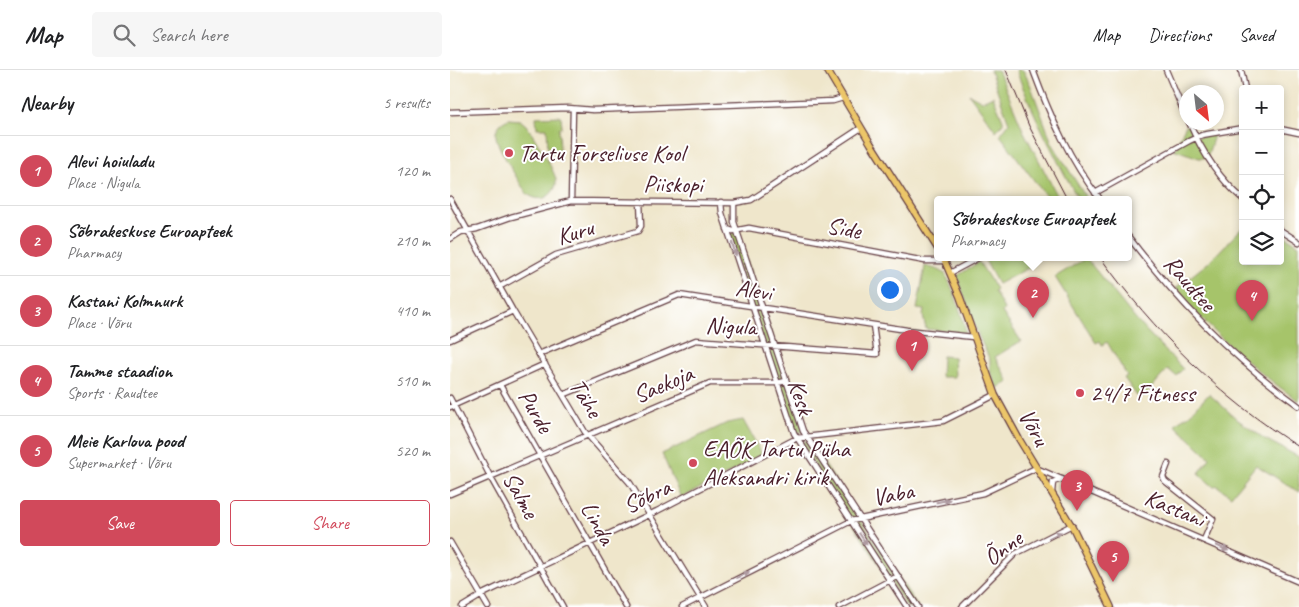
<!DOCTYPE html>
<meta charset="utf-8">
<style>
:root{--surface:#fff;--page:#f6f6f6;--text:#202124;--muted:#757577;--line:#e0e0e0;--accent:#d1495b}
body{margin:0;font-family:Caveat,sans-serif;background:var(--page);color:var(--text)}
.controls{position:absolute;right:15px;top:15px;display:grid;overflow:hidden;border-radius:5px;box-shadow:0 2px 8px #0003}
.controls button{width:45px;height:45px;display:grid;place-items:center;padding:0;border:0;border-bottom:1px solid var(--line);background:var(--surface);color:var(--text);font:25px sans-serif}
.compass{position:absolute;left:729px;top:15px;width:45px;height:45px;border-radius:50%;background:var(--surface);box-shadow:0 2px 8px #0003;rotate:152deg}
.you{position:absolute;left:439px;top:219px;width:18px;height:18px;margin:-12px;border:4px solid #fff;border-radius:50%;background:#1a73e8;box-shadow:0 0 0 8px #1a73e833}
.badge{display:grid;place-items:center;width:32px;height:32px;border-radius:50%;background:var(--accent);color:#fff;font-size:16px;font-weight:700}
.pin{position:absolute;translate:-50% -41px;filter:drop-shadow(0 1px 2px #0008)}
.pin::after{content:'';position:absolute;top:26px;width:18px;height:15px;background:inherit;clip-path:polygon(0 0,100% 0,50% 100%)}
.popup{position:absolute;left:484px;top:126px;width:198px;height:65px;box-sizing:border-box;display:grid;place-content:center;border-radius:5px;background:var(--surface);filter:drop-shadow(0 1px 4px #0005);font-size:16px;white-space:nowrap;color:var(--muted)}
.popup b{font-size:19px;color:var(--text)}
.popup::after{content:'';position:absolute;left:50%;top:100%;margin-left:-10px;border:10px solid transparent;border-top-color:var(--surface)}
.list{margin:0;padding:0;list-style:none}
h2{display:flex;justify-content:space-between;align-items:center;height:65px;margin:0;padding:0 20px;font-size:21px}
h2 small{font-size:16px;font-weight:400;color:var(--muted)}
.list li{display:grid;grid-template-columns:32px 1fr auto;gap:15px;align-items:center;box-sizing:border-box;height:70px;padding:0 20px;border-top:1px solid var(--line)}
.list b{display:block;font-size:19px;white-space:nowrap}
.list p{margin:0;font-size:16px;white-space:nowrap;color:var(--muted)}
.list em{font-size:16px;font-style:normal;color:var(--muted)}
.actions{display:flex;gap:10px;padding:15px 20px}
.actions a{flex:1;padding:11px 0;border:1px solid var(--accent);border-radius:5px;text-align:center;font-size:18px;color:var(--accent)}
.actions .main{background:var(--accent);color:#fff}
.icon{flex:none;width:28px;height:28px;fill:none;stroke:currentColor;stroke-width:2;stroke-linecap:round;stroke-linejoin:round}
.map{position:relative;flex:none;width:849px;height:537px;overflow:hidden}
header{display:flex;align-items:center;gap:30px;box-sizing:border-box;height:70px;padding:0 25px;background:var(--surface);border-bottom:1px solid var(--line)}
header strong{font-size:24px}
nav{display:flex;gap:28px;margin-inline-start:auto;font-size:18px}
.search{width:350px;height:45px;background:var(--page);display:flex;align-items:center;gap:12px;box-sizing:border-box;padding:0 18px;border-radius:5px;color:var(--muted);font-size:19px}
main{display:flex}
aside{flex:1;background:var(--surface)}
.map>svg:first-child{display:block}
</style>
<header>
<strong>Map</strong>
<div class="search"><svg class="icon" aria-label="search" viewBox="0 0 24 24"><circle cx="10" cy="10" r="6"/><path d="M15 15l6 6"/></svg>Search here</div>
<nav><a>Map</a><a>Directions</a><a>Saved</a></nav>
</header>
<main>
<aside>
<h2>Nearby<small>5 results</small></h2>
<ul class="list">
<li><span class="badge">1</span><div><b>Alevi hoiuladu</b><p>Place · Nigula</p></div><em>120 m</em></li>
<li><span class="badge">2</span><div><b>Sõbrakeskuse Euroapteek</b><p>Pharmacy</p></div><em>210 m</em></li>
<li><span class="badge">3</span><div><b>Kastani Kolmnurk</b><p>Place · Võru</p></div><em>410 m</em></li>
<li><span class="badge">4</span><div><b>Tamme staadion</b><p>Sports · Raudtee</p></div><em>510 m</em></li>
<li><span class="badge">5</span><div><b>Meie Karlova pood</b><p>Supermarket · Võru</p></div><em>520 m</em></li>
</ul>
<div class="actions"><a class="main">Save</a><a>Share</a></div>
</aside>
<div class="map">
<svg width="849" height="537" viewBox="0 0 849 537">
<rect width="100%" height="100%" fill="#fff"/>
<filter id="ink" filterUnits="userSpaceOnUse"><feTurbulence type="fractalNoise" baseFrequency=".02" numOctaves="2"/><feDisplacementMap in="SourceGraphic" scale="10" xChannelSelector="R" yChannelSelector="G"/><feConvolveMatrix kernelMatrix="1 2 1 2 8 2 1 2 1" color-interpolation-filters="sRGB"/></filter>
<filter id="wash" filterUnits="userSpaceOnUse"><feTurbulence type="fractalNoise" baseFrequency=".0096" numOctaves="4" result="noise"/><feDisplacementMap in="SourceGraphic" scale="20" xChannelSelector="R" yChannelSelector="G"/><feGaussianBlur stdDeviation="1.12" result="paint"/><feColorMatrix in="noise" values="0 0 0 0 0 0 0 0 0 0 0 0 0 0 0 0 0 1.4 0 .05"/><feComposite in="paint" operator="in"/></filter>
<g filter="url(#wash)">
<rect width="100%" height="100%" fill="#efe6cb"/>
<path fill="#a6c46b" stroke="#78724b" d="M540,0H548L573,60L609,129H598L550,65L559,53Z
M566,0H573L580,14L602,73L637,129H628C605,87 583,45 566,0Z
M519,24L532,31L543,26L553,50V53L546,61Z
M111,46L112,57L109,58L110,81L98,82L97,58H87L86,47Z
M59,49L70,50L76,55C82,63 105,101 106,110C107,117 102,125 94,128C87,130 81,127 76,123C69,111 50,82 47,70C43,60 50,52 59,49Z
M737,53H739L745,68L765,62L757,88H749L723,79L727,77L728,71Z
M793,157V191H830V163L849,175V331C815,308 783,280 754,251C744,241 732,230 726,218L759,192Z
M278,162L288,164L353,361L344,363Z
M538,187H579L584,195L548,214L535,190Z
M636,188L687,251L733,299L726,306L718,299L694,326H687L674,308L677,306L657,272L652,275L650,271L646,273L605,207Z
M529,192L546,219L544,221L554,239L552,242L571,271L545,287L559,312L547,318L540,301V290L529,267L507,206Z
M475,196C482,198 489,199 494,203C501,210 515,254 516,263L476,259L473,246L474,240L467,239Z
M492,286L504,287L505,307H491Z
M759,324L788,350L815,369L849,387V422L806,395L781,426L766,415L764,417L750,405L749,403L760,388L725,355L729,351L739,345Z
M293,350L313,386L231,428L212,384L277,353Z
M357,371L360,372L468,537H457L350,373Z"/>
</g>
<g filter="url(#ink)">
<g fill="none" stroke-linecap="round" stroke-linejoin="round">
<defs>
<path id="minor" d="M583,0C600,46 620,91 650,129
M716,0L736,47
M791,0L795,19
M0,42L118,38L143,40L383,31L393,28
M739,52C752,82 768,108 793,129
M830,59L849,63
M645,123L739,71L752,65L793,58
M0,129L63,241L135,362L180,413L256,537
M121,131L123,39
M271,132L272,143L344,363L457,537
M284,133V152L353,361L468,537
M277,159L283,161L299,158L475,191H495
M830,160L849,172
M678,166C728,232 782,288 849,336
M0,169L11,162L27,159L61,147L121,131L284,133L301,130L411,58
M500,203L530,187
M49,217L106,185L188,161L191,156L190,131
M0,270L63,241
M89,284L229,225L457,260L523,267
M50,315L176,537
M113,325L246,270L427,284L423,255
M0,328L42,410L113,537
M0,337L95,294
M718,394L713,407L715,411L763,449L754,470
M602,422L603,412L612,409
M0,424L260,313H327L336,311
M0,472L38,537
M12,537L35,523L207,441L347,368L493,351L545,325
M232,537L401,451L533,423L586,398L849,512
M389,537L448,506
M512,537L565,484L622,455"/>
<path id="major" d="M377,0L421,74L488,179
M493,187L510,227L545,325L569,369L623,458L661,537"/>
</defs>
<use href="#minor" stroke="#633d43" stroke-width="7"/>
<use href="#major" stroke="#633d43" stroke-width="8"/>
<use href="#minor" stroke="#fff" stroke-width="4.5"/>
<use href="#major" stroke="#ecc669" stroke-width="5.5"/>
<path stroke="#4a1f2b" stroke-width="1" d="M556,0L579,56L617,129
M650,187C703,260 771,329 849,377"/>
</g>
<defs><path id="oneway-solid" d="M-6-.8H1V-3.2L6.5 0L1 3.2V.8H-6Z" transform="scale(1.25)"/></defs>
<g fill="#ae9aa0">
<use href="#oneway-solid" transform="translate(284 179) rotate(72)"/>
<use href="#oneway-solid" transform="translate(493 431) rotate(-11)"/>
<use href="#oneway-solid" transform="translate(605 465) rotate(-26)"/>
<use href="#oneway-solid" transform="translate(413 469) rotate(57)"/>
<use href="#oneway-solid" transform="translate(772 478) rotate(24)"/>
<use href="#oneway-solid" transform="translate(293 505) rotate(-27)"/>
</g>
</g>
<g fill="#d1495b" stroke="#fff" stroke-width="2">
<circle cx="59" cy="83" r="5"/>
<circle cx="630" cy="323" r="5"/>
<circle cx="243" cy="393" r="5"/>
</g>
<g text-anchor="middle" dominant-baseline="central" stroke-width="4" stroke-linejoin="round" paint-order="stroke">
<g font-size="24" fill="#4a1f2b" stroke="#fff" text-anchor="start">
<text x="69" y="83">Tartu Forseliuse Kool</text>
<text x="640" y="323">24/7 Fitness</text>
<text x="253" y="379">EAÕK Tartu Püha<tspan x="253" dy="28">Aleksandri kirik</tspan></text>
</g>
<g font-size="24" fill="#4a1f2b" stroke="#fff">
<text transform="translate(223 114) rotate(1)">Piiskopi</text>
<text transform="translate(394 158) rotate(11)">Side</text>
<text transform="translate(125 162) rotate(-17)">Kuru</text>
<text transform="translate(740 213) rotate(49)">Raudtee</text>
<text transform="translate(304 220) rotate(9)">Alevi</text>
<text transform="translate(281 256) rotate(3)">Nigula</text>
<text transform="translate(213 314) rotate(-23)">Saekoja</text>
<text transform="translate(351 327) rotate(72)">Kesk</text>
<text transform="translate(136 328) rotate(58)">Tähe</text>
<text transform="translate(86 341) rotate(60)">Purde</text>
<text transform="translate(584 357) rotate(60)">Võru</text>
<text transform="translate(443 424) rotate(-11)">Vaba</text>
<text transform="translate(71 425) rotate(61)">Salme</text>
<text transform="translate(197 426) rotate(-26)">Sõbra</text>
<text transform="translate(725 438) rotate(23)">Kastani</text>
<text transform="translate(148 453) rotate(61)">Linda</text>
<text transform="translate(553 478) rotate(-37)">Õnne</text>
</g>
</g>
</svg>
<div class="controls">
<button>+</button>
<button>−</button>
<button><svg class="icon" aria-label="locate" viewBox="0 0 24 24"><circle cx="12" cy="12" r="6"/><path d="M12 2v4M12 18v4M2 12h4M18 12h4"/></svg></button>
<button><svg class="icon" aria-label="layers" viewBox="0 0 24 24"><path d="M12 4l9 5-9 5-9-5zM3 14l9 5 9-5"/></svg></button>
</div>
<svg class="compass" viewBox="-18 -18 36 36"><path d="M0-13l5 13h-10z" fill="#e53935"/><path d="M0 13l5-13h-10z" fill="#757577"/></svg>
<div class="you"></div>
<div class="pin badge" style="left:462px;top:301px">1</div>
<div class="pin badge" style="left:583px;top:248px">2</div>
<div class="popup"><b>Sõbrakeskuse Euroapteek</b>Pharmacy</div>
<div class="pin badge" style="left:627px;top:441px">3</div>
<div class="pin badge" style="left:802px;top:251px">4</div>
<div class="pin badge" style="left:663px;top:512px">5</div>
</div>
</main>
